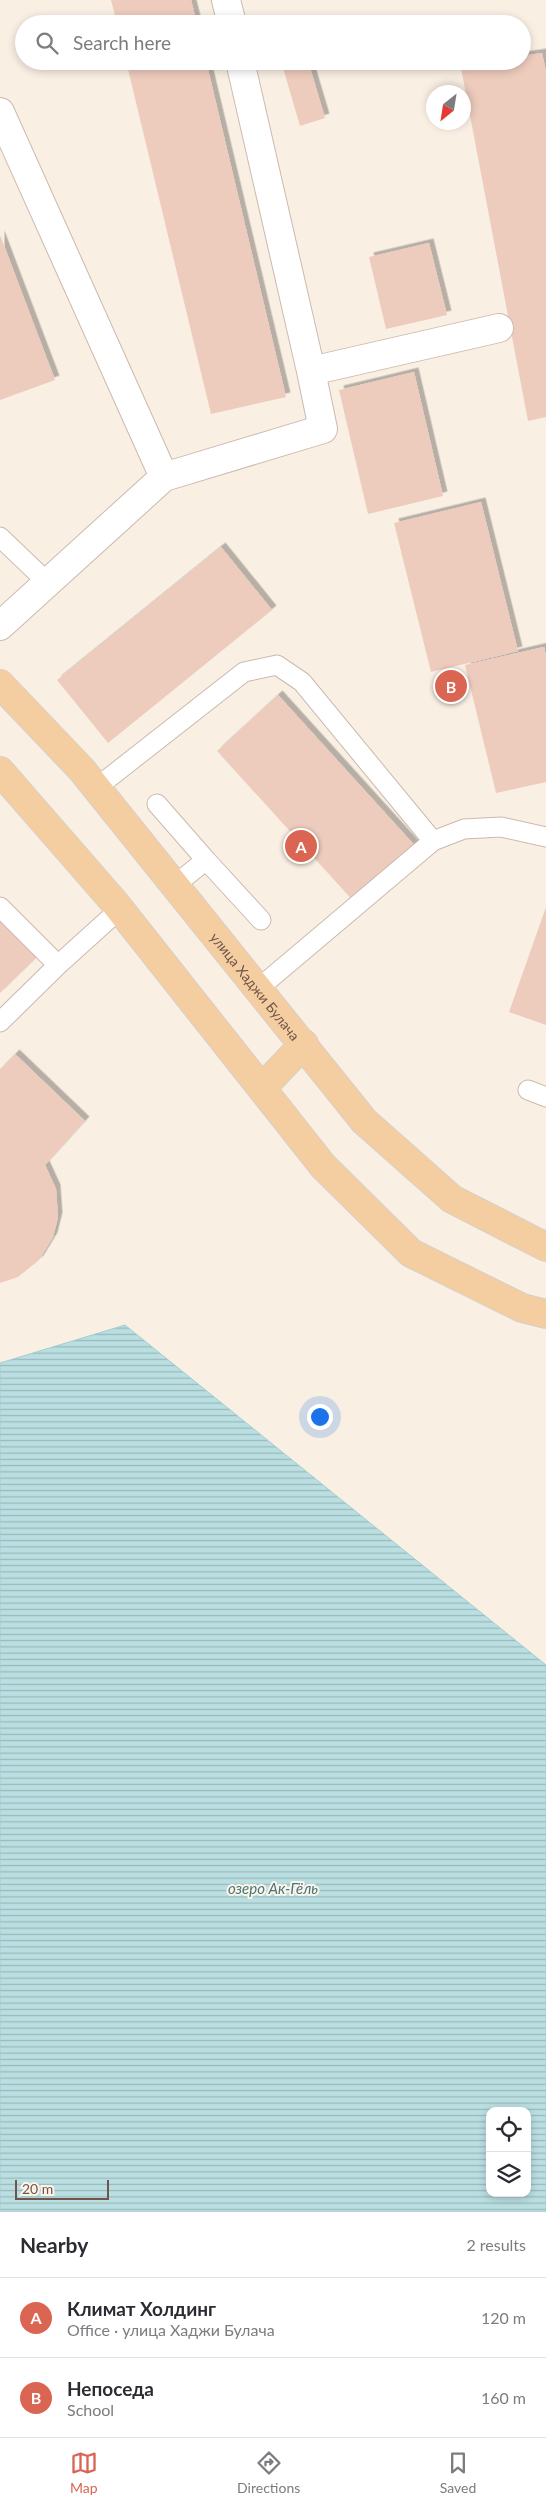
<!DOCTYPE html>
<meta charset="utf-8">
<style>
:root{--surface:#fff;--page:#f2f2f3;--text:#2b2b33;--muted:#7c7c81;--line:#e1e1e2;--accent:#da6552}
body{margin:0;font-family:Lato,sans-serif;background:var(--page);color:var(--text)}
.controls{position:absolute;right:15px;bottom:15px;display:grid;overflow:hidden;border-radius:10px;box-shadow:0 2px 8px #0003}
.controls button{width:45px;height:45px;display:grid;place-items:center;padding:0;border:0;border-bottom:1px solid var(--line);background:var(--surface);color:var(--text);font:25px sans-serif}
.compass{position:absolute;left:426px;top:85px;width:45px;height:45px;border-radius:50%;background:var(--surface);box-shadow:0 2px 8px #0003;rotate:210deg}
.scale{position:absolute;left:15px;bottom:12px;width:94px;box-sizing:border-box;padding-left:5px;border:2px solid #70554b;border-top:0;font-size:14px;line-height:18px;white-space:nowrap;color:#70554b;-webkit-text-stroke:4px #fdf4e9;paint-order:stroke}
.you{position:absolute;left:319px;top:1416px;width:18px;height:18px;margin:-12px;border:4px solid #fff;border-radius:50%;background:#1a73e8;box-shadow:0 0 0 8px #1a73e833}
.badge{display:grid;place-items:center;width:32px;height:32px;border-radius:50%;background:var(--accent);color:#fff;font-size:16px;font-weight:700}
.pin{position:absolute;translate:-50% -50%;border:2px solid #fff;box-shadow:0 1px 5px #0006}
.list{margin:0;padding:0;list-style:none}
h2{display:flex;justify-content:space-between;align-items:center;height:65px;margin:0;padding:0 20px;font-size:21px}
h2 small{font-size:16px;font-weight:400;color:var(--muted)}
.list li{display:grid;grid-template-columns:32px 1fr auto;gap:15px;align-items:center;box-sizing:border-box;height:80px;padding:0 20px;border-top:1px solid var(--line)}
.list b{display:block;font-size:19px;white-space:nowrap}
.list p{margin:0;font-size:16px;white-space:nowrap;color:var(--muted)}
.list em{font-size:16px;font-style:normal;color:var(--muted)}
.icon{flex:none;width:28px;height:28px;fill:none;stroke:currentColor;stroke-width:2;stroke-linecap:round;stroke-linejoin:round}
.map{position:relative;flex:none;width:546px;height:2212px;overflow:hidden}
.search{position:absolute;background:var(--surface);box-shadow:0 2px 8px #0003;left:15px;right:15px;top:15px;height:55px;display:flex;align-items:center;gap:12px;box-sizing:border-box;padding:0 18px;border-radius:28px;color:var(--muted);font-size:19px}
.sheet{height:225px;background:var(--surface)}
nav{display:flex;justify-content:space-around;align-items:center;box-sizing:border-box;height:70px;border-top:1px solid var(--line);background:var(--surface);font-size:14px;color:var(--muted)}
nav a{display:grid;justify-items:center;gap:2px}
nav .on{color:var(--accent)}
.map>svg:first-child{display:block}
</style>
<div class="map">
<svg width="546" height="2212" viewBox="0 0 546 2212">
<defs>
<pattern id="water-rules" width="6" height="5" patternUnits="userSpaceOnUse" patternTransform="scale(1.25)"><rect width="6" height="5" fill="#badfe2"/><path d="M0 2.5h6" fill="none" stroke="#9cb8b9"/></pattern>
<filter id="shadow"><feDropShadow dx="4.5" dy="-4.5" stdDeviation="0" flood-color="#0004"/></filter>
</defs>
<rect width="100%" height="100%" fill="#faefe3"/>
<path fill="url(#water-rules)" stroke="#a1cfd2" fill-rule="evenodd" d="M125,1325L546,1665V2212H0V1363ZM490,2111H527V2193H490Z"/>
<path fill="#edccbd" filter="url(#shadow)" d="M111,0H191L197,24H117Z
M542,53L546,72V417L528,421L461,68L496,61H522V56Z
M126,61H206L286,397L211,414Z
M281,61H308L325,118L300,126Z
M0,235L55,380L0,400Z
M429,243L447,315L386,329L369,257Z
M414,372L443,496L368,514L339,390Z
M481,502L518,651L431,672L394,523Z
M221,547L272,610L108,743L57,680Z
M544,647L546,657V782L496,793L465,665Z
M278,695L417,848L356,904L217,751Z
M546,907V1025L509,1012Z
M0,920L37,957L0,993Z
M15,1054L85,1121L45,1165L56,1189L58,1217L53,1237L39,1260L18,1277L0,1283V1069Z"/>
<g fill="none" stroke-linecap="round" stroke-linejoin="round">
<defs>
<path id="service" d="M0,537L47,582
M96,788L244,672L277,665L302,682L433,841
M157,804L206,860
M175,885L206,860L261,920
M0,907L58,965L0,1022
M58,965L120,909
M259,988L433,841L464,829L501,827L546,837
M528,1090L546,1097"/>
<path id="minor" d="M226,0L232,24
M240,61L311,371
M0,112L164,477L0,626
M164,477L323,429L311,371L499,328"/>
<g id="primary">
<path id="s1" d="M0,684L82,770L364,1121L452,1199L546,1247"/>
<path d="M0,771L115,903L323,1166L411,1253L522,1308L546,1314"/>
<path d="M262,1088L304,1044"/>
</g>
</defs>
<use href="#service" stroke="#ccb9ae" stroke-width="21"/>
<use href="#minor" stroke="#ccb9ae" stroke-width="30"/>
<use href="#primary" stroke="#d7cfcd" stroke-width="30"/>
<use href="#service" stroke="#fff" stroke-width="19"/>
<use href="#minor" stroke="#fff" stroke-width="28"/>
<use href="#primary" stroke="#f4cea0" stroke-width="28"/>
</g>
<g text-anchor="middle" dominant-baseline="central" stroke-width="4" stroke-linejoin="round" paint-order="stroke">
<g font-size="14" fill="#70554b" stroke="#fdf4e9">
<text stroke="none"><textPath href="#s1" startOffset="396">улица Хаджи Булача</textPath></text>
</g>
<g font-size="15" font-style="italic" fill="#44767b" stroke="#fdf4e9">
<text x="273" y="1888">озеро Ак-Гёль</text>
</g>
</g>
</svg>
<div class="controls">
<button><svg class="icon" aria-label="locate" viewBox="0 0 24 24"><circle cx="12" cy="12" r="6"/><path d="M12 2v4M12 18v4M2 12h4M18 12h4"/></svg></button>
<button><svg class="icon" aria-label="layers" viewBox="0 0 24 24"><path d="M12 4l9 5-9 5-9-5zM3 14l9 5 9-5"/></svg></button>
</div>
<svg class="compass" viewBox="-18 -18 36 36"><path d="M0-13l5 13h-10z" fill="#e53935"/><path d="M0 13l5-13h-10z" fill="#7c7c81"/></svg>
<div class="scale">20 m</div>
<div class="you"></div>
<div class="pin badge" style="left:301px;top:846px">A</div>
<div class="pin badge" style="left:451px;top:686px">B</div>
<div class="search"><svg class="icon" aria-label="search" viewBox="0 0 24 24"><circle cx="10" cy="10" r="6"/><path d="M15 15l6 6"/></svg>Search here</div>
</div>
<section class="sheet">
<h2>Nearby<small>2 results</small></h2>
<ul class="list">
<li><span class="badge">A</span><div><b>Климат Холдинг</b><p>Office · улица Хаджи Булача</p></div><em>120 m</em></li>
<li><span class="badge">B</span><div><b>Непоседа</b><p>School</p></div><em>160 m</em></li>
</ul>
</section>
<nav>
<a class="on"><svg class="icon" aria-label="map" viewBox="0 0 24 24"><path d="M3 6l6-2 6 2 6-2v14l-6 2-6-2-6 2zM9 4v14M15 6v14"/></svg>Map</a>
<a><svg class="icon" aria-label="directions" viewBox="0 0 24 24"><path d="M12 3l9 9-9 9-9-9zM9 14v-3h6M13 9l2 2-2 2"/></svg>Directions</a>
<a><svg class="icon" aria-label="saved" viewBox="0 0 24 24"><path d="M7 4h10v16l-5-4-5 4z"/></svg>Saved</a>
</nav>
